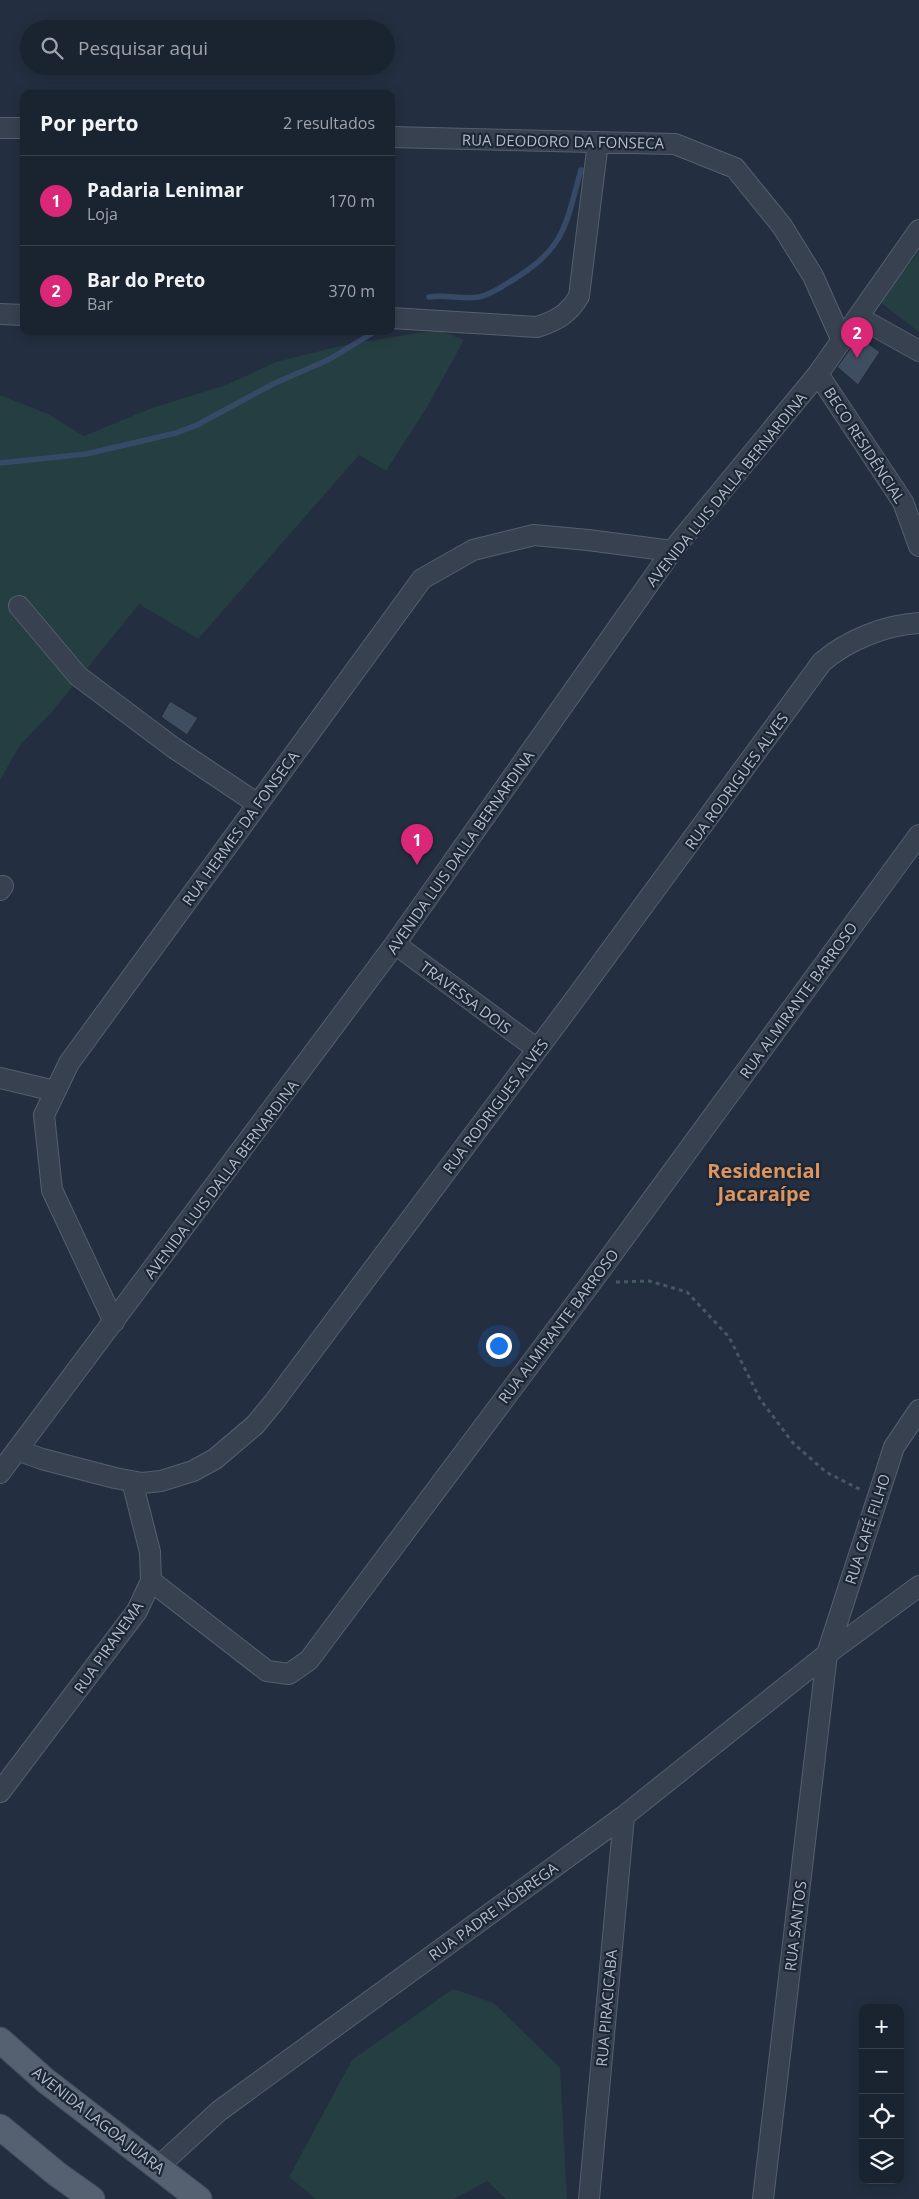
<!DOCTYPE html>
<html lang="pt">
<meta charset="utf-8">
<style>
:root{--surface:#1a2330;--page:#272f3c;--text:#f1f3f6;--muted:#9fa4ab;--line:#38404c;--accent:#db2777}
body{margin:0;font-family:"Open Sans",sans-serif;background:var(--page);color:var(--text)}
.controls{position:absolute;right:15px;bottom:15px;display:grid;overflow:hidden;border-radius:10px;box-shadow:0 2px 12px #0003}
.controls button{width:45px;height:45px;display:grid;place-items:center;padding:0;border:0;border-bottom:1px solid var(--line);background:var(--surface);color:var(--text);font:25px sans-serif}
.you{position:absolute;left:498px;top:1345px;width:18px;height:18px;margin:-12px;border:4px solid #fff;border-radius:50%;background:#1a73e8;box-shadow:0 0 0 8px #1a73e833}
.badge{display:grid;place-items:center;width:32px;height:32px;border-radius:50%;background:var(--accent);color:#fff;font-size:16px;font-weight:700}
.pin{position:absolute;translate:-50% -41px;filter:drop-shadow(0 1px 2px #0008)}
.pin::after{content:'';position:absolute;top:26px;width:18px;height:15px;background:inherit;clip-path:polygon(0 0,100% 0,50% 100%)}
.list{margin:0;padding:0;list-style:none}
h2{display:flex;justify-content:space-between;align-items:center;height:65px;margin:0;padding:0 20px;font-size:21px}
h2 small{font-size:16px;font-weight:400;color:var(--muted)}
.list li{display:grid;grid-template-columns:32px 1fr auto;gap:15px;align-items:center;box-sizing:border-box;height:90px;padding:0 20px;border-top:1px solid var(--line)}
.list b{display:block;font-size:19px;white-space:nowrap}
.list p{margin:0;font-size:16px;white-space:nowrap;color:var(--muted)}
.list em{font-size:16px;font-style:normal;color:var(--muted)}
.icon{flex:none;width:28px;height:28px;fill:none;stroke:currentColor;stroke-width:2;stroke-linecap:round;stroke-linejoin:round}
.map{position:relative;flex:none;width:919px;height:2199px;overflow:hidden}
.search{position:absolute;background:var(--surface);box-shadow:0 2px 12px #0003;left:20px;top:20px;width:375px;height:55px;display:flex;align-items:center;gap:12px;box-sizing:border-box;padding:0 18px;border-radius:28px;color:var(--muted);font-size:19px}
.panel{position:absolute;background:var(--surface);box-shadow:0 2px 12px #0003;left:20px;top:90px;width:375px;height:245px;border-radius:10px}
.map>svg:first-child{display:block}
</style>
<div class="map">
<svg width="919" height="2199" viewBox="0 0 919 2199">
<rect width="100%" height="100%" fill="#232f40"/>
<path fill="#253e41" d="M919,252V332L880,302Z
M438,330L464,340L427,407L386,471L359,455L198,639L139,604L52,712L20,745L0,780V395L48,414L84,436L152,408L226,385L276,362L349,344Z
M453,1989L494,2003L560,2068L567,2199H506L487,2181L454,2199H316L289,2177L352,2060Z"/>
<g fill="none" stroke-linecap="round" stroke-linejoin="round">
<path stroke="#364a68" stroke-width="5.5" d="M429,297C446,294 462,300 479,297C493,294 504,285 516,278C566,247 566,223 581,170
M0,463L86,454L176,433L197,425L273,384L328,360L376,331"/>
</g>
<path fill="#3f4d60" stroke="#1e2837" d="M859,337L880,352L858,385L837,367Z
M170,701L198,718L187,735L161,717Z"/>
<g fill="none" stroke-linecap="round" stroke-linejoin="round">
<defs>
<path id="minor" d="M0,128H24
M391,137L675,144L735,168L782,226L813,276L842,341
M0,314L24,315
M391,318L537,327C556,321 569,314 579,296L598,142
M860,318L919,351
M818,374L903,502L919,546
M19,606L78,676L174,748L258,804
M0,890L3,886
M395,944L537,1049
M0,1078L55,1091
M114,1322L52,1190L44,1115L69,1063L422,579L473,550L534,535L588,540L672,551
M17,1450L42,1459L115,1478L142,1483L161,1481L193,1471L215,1459L255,1425L274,1402L572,1003L822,662C848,640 885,625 919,623
M0,1473L395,944L672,551L818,374L919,230
M151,1581L267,1671L289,1674L309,1660L591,1283L919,835
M0,1792L137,1611L151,1581L150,1552L132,1481
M158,2167L219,2111L624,1816L827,1654L919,1586
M589,2199L624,1816
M763,2199L827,1654L894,1447L919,1410"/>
<path id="major" d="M0,2040L46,2081L199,2199
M0,2127L57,2174L92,2199"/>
</defs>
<use href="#minor" stroke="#555f6e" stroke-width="22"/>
<use href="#major" stroke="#414a59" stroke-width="27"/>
<path stroke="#435b5e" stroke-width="3" stroke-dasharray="4 4" stroke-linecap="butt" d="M616,1282L649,1281L687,1292L729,1337L760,1399L793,1443L826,1472L861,1490"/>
<use href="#minor" stroke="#374150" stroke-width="20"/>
<use href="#major" stroke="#556070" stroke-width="25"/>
</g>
<g text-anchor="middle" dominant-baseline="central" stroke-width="4.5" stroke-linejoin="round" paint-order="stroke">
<g font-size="15" fill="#b4bccb" stroke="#1c2635">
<text transform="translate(563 141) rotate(1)">RUA DEODORO DA FONSECA</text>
<text transform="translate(865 445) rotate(57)">BECO RESIDÊNCIAL</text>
<text transform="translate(726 489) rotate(-51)">AVENIDA LUIS DALLA BERNARDINA</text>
<text transform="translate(736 781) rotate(-54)">RUA RODRIGUES ALVES</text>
<text transform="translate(240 828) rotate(-54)">RUA HERMES DA FONSECA</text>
<text transform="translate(460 852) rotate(-55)">AVENIDA LUIS DALLA BERNARDINA</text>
<text transform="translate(466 997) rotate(37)">TRAVESSA DOIS</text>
<text transform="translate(798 1000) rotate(-54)">RUA ALMIRANTE BARROSO</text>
<text transform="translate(495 1106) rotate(-53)">RUA RODRIGUES ALVES</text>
<text transform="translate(221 1179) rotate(-53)">AVENIDA LUIS DALLA BERNARDINA</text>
<text transform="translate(558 1326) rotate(-53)">RUA ALMIRANTE BARROSO</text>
<text transform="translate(867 1529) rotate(-72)">RUA CAFÉ FILHO</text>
<text transform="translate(108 1647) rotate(-55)">RUA PIRANEMA</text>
<text transform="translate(493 1911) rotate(-36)">RUA PADRE NÓBREGA</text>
<text transform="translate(795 1926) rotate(-83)">RUA SANTOS</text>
<text transform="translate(606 2008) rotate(-85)">RUA PIRACICABA</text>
<text transform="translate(99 2120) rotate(38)">AVENIDA LAGOA JUARA</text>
</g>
<g font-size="20" font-weight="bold" fill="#dc955e" stroke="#1c2635">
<text x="764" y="1170">Residencial<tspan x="764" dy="23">Jacaraípe</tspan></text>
</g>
</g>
</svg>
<div class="controls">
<button>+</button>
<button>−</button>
<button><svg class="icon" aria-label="locate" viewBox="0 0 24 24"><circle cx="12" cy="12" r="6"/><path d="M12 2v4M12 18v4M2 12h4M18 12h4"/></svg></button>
<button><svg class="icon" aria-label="layers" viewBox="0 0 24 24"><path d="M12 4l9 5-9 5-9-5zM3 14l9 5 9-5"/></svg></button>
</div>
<div class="you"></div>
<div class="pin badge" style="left:417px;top:865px">1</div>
<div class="pin badge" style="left:857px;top:358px">2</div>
<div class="search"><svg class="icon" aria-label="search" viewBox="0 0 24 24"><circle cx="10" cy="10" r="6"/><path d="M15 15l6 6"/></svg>Pesquisar aqui</div>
<section class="panel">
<h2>Por perto<small>2 resultados</small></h2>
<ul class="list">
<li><span class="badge">1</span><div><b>Padaria Lenimar</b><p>Loja</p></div><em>170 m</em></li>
<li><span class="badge">2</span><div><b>Bar do Preto</b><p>Bar</p></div><em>370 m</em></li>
</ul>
</section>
</div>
